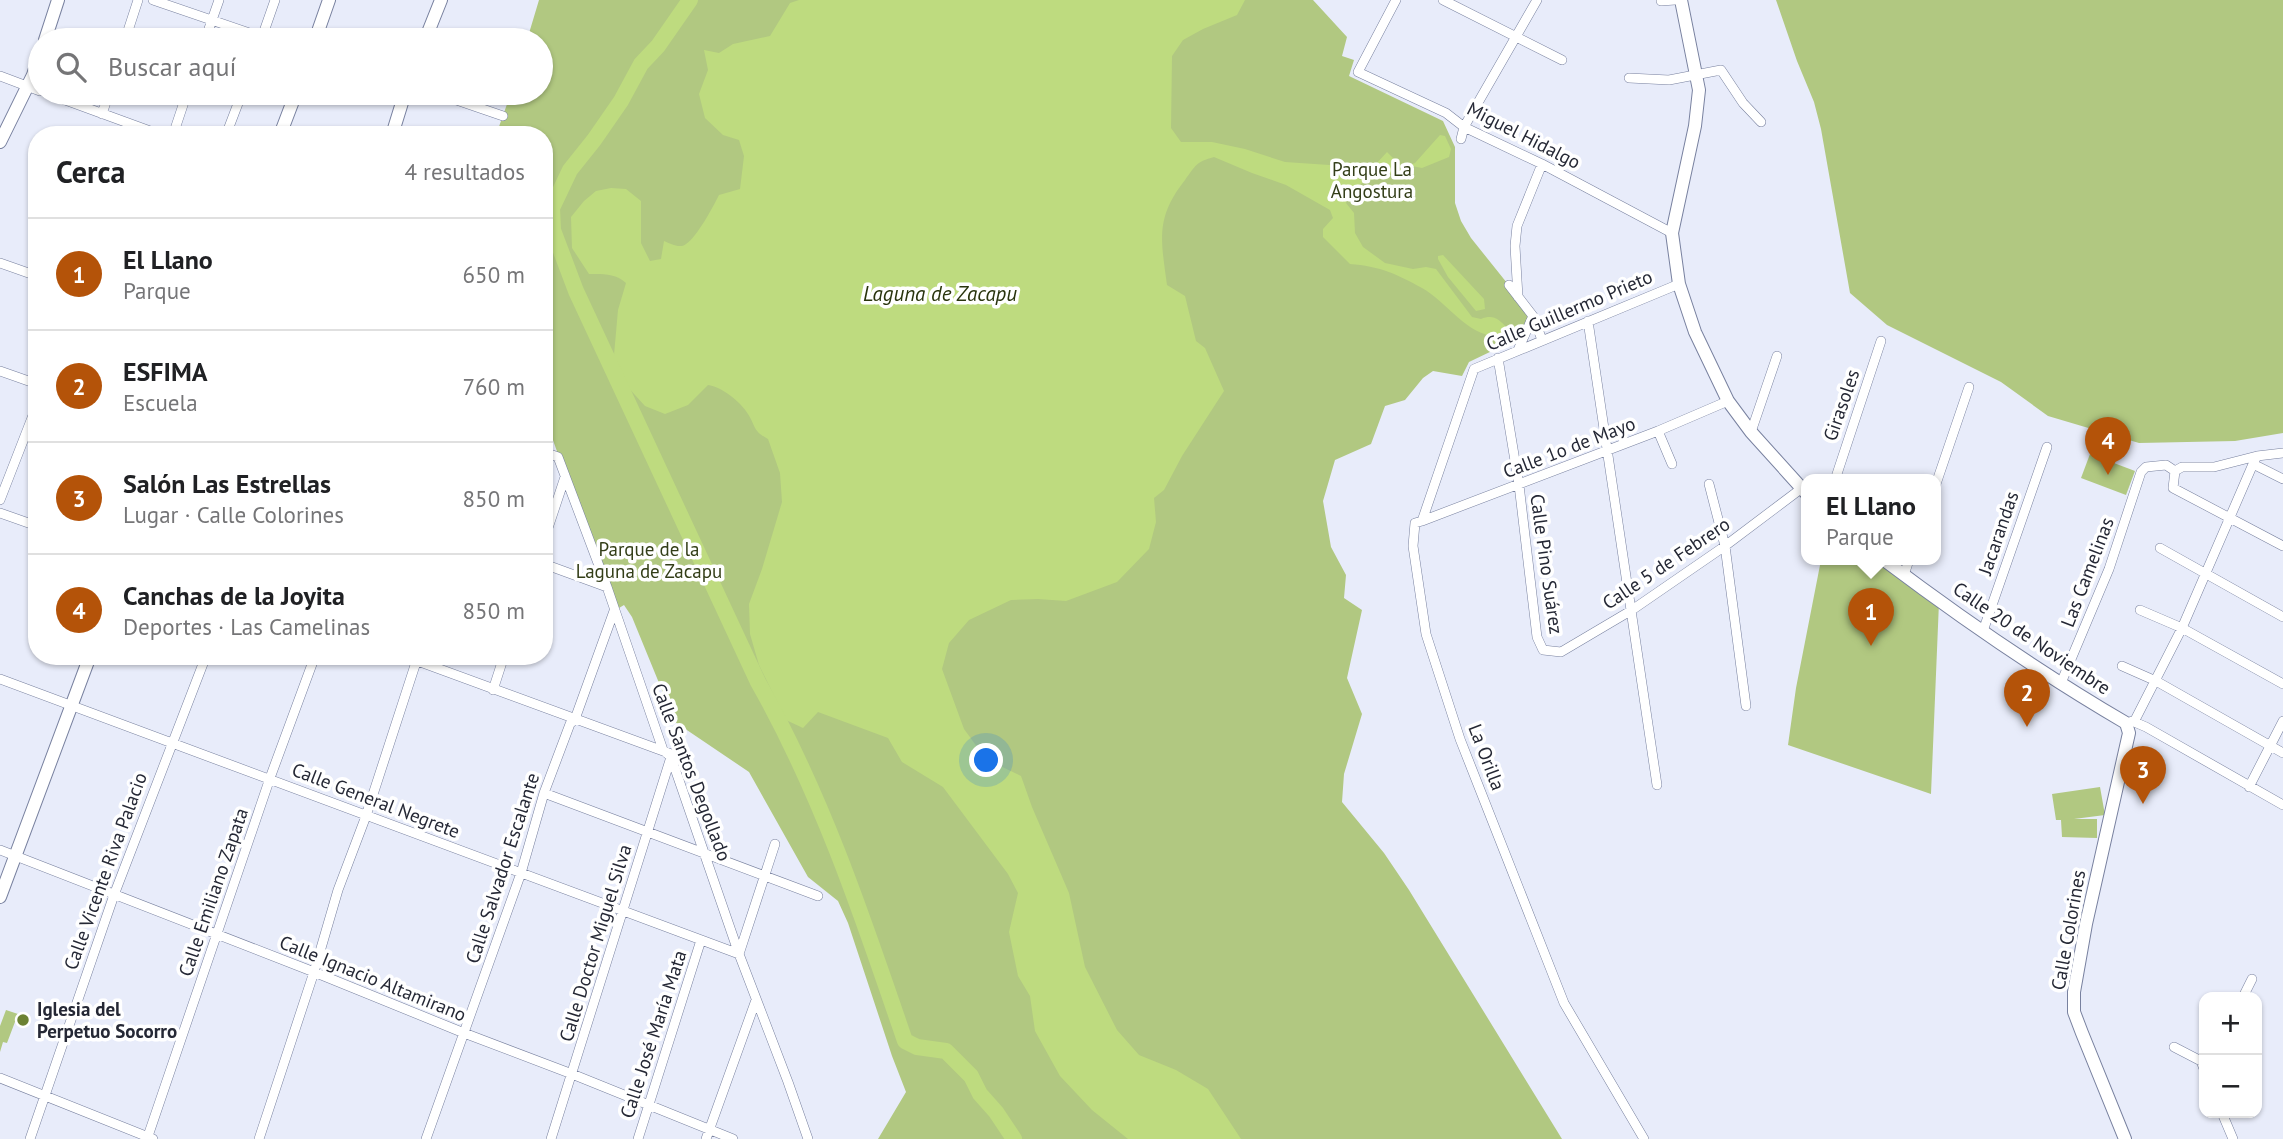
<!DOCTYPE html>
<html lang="es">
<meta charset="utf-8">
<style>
:root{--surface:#fff;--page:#f6f6f6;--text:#202124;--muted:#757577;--line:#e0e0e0;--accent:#b45309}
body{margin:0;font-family:"PT Sans",sans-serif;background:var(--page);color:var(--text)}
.controls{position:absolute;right:21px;bottom:21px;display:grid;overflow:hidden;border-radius:14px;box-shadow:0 2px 5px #0004}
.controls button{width:63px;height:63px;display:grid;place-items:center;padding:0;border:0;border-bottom:2px solid var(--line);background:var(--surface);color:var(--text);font:35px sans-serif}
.you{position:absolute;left:987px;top:761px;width:24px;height:24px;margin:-18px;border:5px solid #fff;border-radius:50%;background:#1a73e8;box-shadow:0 0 0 10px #1a73e833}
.badge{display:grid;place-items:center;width:46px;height:46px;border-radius:50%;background:var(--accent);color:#fff;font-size:23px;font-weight:700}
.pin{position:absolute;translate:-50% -58px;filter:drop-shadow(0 2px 4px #0008)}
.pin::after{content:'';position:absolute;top:37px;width:24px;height:21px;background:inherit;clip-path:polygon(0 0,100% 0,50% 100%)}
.popup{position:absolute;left:1801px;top:474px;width:140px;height:91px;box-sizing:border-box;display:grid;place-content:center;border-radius:14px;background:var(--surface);filter:drop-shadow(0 2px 5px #0005);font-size:23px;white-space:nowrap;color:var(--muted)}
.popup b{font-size:26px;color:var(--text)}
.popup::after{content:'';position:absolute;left:50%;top:100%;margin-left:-14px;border:14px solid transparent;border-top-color:var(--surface)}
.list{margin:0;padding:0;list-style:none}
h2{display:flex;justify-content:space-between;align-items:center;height:91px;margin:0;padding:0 28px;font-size:30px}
h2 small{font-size:23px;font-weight:400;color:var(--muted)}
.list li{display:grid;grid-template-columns:46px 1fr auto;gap:21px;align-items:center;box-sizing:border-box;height:112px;padding:0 28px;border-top:2px solid var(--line)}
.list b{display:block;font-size:26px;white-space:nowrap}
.list p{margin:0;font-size:23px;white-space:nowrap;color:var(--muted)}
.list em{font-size:23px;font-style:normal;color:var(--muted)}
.icon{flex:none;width:38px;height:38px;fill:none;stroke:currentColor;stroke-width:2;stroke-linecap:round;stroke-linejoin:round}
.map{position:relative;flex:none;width:2283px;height:1139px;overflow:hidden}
.search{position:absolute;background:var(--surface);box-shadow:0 2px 5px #0004;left:28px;top:28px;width:525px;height:77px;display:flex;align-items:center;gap:18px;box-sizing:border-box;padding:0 24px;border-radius:38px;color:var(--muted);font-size:26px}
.panel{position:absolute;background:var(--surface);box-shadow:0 2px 5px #0004;left:28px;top:126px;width:525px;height:539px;border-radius:28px}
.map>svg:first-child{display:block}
</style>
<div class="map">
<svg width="2283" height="1139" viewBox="0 0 2283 1139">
<rect width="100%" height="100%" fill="#e8ecfa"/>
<path fill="#b1c881" d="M539,0H1313L1347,37L1342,56L1354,60L1349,76L1443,121L1455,147V203L1461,221L1471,238L1531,313L1517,339L1469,362L1462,376L1433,371L1423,378L1405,400L1385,406L1371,444L1335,460L1323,501L1331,547L1346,575L1344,598L1362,610L1347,678L1362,714L1344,774L1342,802L1384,853L1409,890L1562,1139H878L906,1092L892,1056L848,923L838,901L808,877L749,772L675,722L632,617L624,605L614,611L544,415V135H496L511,93H541V40H527Z
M1776,0H2283V433L2235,441L2139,443L2048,416L2001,382L1887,325L1850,293L1821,129L1814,102L1797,61Z
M2090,454L2135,471L2126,495L2081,478Z
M1821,560H1884L1939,602L1931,794L1788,745L1796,688Z
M2100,787L2105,815L2074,819H2097V838L2062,837L2061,820H2056L2052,794Z
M6,1010L18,1014L7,1043L3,1042L0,1052V1026Z"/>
<path fill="#bedb7f" d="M799,0H1245L1237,15L1203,29L1183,40L1172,56L1171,128L1181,142H1212L1245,149L1285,162L1344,166L1360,180L1373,173L1376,164L1387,152L1401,166L1393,172L1415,163L1440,135L1445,136L1451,149L1449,157L1422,168L1412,166L1396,173L1383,175L1353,187L1349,191L1346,203L1354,213L1355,233L1363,247L1385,263L1413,269L1426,267L1436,269L1472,317L1481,319C1493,314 1499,319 1507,328L1505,335C1472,343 1449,303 1422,288C1397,274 1379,266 1350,264L1323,237V229L1333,218L1330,210L1286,185L1252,173L1214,157C1196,162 1196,165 1185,180C1155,218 1161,240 1167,285L1185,296L1196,341L1205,348L1224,391L1182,456L1164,490L1154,498L1156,522L1149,549L1117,582L1066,601L1038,599L1011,600L969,620L949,643L942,669L964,729L986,759L1021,776L1032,807L1069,893L1085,967L1117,1030L1139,1055L1176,1070L1208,1089L1241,1139H1128L1092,1110L1060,1076L1035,1031L1030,996L1018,976L1009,932L1018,893L1008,874L943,787L902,762L888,738L818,712L803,728L786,720L759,665L750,634L749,604L762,569L782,502L780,473L768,439C753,431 756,427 748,414C740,401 722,387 708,385L688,405L665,414L645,406L625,384L614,355L618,310L626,283C615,273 603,274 589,274L572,248L571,217L584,201L596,191L611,188L626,189L641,201V243L650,261L661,259L664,241C671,244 680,249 686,244C697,237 713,207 719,195L740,189L744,156L739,140L723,135L705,118L699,94L708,70L704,50L719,53L733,44L770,36L790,3Z
M1443,255L1484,299L1485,309L1476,311L1448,277L1438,259V256Z"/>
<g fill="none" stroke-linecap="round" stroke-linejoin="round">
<path stroke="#bedb7f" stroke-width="16" d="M690,0L658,46L641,64L621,101L594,140L570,170L552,208L553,230L576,291L758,682C822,795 863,918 905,1041L917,1047L946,1051L971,1076L980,1094L996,1112L1014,1139"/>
<defs>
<path id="street" d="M153,0L270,40
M1396,0L1358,72L1446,113L1464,127L1542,164L1672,233
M1443,0L1562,60
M1661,1L1675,0
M125,40L138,0
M205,40L219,0
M261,40L275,0
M0,76L40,91
M1629,78L1669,80L1721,70L1743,103L1761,122
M46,93L161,135
M436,93L503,116
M102,114L109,93
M173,135L187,93
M226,135L242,93
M1461,139L1464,127L1537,0
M0,263L37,276
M1509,285L1533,316L1542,340
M1518,297L1515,246L1517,226L1542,164
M1588,321L1657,785
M1518,350L1533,316
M1498,358L1519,485L1537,637L1543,650L1561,652L1632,610L1725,546L1802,488
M0,371L37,384
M1658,431L1672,464
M1751,432L1777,356
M544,452L558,457L607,587L663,750L671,757L739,954L788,1082L808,1139
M2253,464L2283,479
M2175,471L2182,467H2214L2257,456
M1835,480L1881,341
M1709,484L1725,546L1746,706
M1936,484L1969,387
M0,500L37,405
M0,513L37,526
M1422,521L1658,431L1728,401
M544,540L565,477
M2160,548L2283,617
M544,564L607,587
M1904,575L1909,560
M2140,610L2182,628L2283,684
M1983,631L2047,447
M404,656L685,759
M2122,666L2156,681L2283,753
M0,679L739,954L775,844
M2061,683L2109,569L2141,472L2146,467L2166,465L2175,471L2173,488L2283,546
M493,690L504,656
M2132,721L2146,727L2283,805
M2134,722L2182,628L2253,464L2257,456L2283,453
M2249,787L2283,721
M544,793L818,896
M0,850L314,972L464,1033L572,1074L733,1139
M2243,997L2252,979
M2174,1047L2201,1061L2204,1069
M0,1078L153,1139
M2222,1113L2233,1139
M30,1139L114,895L206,656
M147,1139L270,778L315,656
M259,1139L314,972L338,890L366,816L418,656
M426,1139L521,873L544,793L570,724L575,719L614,611
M551,1139L671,757
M638,1139L701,940
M706,1139L756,1000
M1644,1139L1564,1003L1460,739L1426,634L1413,546L1415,523L1422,521L1474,369L1679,284"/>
<path id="secondary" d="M1681,0L1699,90L1695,126L1672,233L1679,284L1695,332L1728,401L1751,432L1806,493
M45,40L58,0
M315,40L329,0
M425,40L441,0
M280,135L296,93
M392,135L405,93
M0,142L33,75L40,53
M1884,560C1961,618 2042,674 2126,723L2129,733L2086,924L2074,992V1012L2082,1033L2125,1139
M0,897L90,656"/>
</defs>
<use href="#street" stroke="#78819f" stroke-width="10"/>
<use href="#secondary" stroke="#78819f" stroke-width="14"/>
<use href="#street" stroke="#fff" stroke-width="9"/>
<use href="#secondary" stroke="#fff" stroke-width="12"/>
</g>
<circle fill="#6b8133" stroke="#fff" stroke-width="2.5" cx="23" cy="1020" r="7"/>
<g text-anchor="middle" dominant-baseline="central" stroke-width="7" stroke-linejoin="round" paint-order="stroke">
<g font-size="19" fill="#252835" stroke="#fff">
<text transform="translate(1524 135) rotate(27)">Miguel Hidalgo</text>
<text transform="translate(1569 310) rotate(-23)">Calle Guillermo Prieto</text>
<text transform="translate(1841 405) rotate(-71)">Girasoles</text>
<text transform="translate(1569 447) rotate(-21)">Calle 1o de Mayo</text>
<text transform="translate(1998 533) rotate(-71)">Jacarandas</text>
<text transform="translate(1666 563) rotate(-34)">Calle 5 de Febrero</text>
<text transform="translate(1547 564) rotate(82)">Calle Pino Suárez</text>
<text transform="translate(2087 572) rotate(-69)">Las Camelinas</text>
<text transform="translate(2032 638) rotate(34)">Calle 20 de Noviembre</text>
<text transform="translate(1487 757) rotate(69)">La Orilla</text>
<text transform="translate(692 772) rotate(69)">Calle Santos Degollado</text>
<text transform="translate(376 800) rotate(21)">Calle General Negrete</text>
<text transform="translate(502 868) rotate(-72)">Calle Salvador Escalante</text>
<text transform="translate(105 871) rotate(-70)">Calle Vicente Riva Palacio</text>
<text transform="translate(213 892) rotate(-71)">Calle Emiliano Zapata</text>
<text transform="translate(2068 930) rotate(-80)">Calle Colorines</text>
<text transform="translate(595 943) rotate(-73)">Calle Doctor Miguel Silva</text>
<text transform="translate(373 978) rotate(22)">Calle Ignacio Altamirano</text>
<text transform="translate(653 1034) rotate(-72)">Calle José María Mata</text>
</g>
<g font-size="19" fill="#333e18" stroke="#fff">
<text x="1372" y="169">Parque La<tspan x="1372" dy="22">Angostura</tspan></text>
<text x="649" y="549">Parque de la<tspan x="649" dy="22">Laguna de Zacapu</tspan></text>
</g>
<g font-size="19" font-weight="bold" fill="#252835" stroke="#fff" text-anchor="start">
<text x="37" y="1009">Iglesia del<tspan x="37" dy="22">Perpetuo Socorro</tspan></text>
</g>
<g font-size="21" font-style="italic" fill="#29340d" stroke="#fff">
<text x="940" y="293">Laguna de Zacapu</text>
</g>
</g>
</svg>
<div class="controls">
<button>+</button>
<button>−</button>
</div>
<div class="you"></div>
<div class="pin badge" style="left:1871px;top:646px">1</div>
<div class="popup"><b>El Llano</b>Parque</div>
<div class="pin badge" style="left:2027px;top:727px">2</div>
<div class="pin badge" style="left:2143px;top:804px">3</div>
<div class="pin badge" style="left:2108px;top:475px">4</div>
<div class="search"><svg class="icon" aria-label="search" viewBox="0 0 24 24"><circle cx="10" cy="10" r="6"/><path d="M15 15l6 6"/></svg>Buscar aquí</div>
<section class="panel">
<h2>Cerca<small>4 resultados</small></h2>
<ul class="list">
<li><span class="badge">1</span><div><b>El Llano</b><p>Parque</p></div><em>650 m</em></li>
<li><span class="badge">2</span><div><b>ESFIMA</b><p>Escuela</p></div><em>760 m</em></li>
<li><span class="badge">3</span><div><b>Salón Las Estrellas</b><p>Lugar · Calle Colorines</p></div><em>850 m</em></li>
<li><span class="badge">4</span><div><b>Canchas de la Joyita</b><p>Deportes · Las Camelinas</p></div><em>850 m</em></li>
</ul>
</section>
</div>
